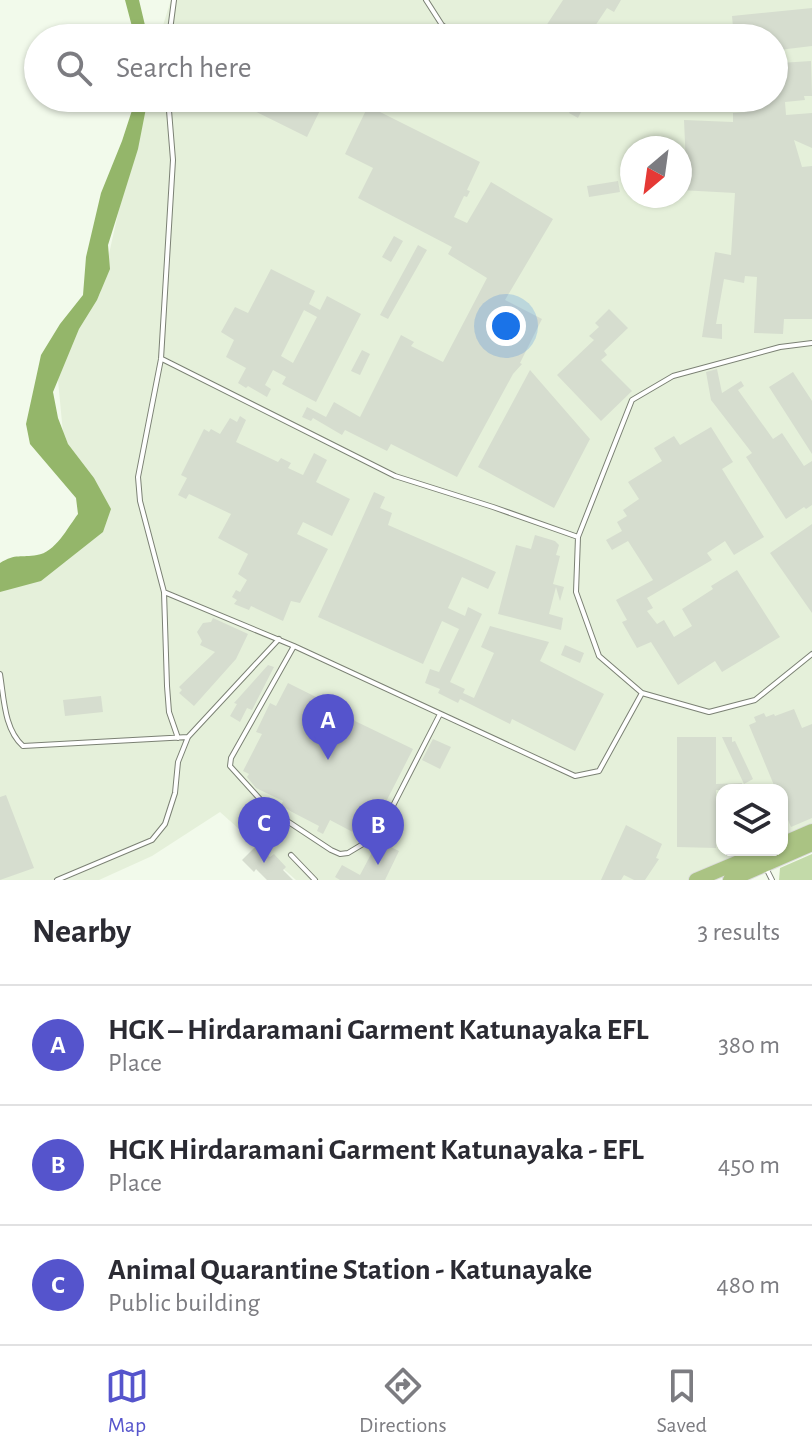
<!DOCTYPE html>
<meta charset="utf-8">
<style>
:root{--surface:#fff;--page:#f2f2f3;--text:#2b2b33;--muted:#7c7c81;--line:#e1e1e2;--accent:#5554cc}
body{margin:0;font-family:"Alegreya Sans",sans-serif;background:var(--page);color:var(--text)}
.controls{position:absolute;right:24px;bottom:24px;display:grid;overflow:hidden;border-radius:16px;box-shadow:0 2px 6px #0004}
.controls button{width:72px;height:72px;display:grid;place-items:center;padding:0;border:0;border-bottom:2px solid var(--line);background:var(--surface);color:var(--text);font:40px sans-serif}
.compass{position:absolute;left:620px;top:136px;width:72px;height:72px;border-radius:50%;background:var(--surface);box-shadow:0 2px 6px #0004;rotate:209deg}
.you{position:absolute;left:506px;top:326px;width:28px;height:28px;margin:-20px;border:6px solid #fff;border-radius:50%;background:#1a73e8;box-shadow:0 0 0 12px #1a73e833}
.badge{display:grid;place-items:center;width:52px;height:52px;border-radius:50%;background:var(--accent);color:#fff;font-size:26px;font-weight:700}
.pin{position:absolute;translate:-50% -66px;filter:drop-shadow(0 2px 4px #0008)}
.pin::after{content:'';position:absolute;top:42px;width:28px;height:24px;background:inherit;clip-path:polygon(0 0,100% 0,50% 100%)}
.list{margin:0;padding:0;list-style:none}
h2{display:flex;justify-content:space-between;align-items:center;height:104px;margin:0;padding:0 32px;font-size:34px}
h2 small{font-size:26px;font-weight:400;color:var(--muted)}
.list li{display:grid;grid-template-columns:52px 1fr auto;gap:24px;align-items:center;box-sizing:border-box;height:120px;padding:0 32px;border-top:2px solid var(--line)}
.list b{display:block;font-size:30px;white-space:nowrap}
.list p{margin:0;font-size:26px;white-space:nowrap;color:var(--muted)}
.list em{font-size:26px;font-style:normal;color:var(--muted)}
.icon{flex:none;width:44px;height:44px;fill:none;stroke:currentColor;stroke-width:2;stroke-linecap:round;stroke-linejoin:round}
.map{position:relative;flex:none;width:812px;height:880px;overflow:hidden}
.search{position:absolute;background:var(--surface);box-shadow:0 2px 6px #0004;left:24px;right:24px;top:24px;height:88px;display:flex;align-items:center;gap:20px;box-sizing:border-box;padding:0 28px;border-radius:44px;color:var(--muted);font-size:30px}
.sheet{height:464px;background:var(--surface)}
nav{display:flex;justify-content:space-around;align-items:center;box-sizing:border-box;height:112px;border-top:2px solid var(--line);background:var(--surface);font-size:22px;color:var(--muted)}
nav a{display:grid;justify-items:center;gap:4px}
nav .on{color:var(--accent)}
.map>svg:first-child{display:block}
</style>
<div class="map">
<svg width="812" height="880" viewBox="0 0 812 880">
<rect width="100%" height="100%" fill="#f2faeb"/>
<path fill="#e5f0da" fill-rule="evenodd" d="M171,0H812V836L782,850V790H722V850H782L715,880H296L220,812L152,856L99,880H0V581L62,555L101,516L63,433L56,359L100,294L144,98H774V38H159ZM632,148H680V196H632Z"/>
<path fill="#c3daa9" d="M812,854V880H779L780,868Z"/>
<path fill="#94b66a" d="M125,0H139L148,38H135Z
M136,98H148L138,149L108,245L110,269L97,300L79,329L53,392L58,418L68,444L94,478L111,509L103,532L41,581L0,592V563C16,553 21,558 37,555C55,553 68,527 78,514L76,498L30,444L26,424L41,355L60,324L83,295L86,257L101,193L122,141Z"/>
<path fill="#d6ddcf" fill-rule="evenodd" d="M563,0H621L614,12L607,8L587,38H557L544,29Z
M812,8V46L779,50L780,63L811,61L812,96H804L805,100L785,102L786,115L812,113V148L794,140L802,167L812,166V319H784L783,334L754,333L757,277L745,276L744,283L724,279L716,324H722V339L702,337L715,252L731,255L735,193L680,190V165H686L684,120L733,122V113L747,112L746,98H774V38H734L732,16Z
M228,98H326L307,137Z
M565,98H579L586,102L578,118L569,113L575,103Z
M368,106L480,162L467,190L470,191L467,197L464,196L454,217L467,223L491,182L553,219L505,300L542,319L520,363L522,364L513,374L457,477L391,444L387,451L345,430L342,435L313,418L311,421L302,417L307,407L326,417L334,402L360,417L401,335L414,342L411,346L443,362L487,278L448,254L452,247L358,198L373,168L345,154Z
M618,181L620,192L589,197L587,186Z
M394,236L403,241L391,262L382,257Z
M418,245L427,250L388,319L380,315Z
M271,269L315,291L309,304L320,310L327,296L361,314L316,402L282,384L286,377L273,370L265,385L271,389L267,397L248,386L246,388L238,383L246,368L226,357L234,340L221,332L235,307L248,313ZM304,310L317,317L293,363L281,356Z
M609,309L628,328L604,351L607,355L601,360L632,391L601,421L557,375L594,340L589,336L599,327L595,323Z
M362,350L370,354L360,375L351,371Z
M717,369L722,393L741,381L744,386L738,390L773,439L782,433L804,466L812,461V505L806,509L804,507L786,519L746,457L752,453L711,400L706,372Z
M530,370L590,439L554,508L478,467Z
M793,372L812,401V454L769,387Z
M240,416L246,420L236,442L278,462L281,458L291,463L288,468L303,475L314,453L327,460L316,482L350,499L332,536L303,522L297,534L328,549L300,603L291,601L283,621L251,606L249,610L234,604L237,600L232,597L236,590L240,592L247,580L238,574L248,554L218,538L231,514L189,494L186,499L178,495L187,478L181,475L204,429L209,432L211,429L220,434L230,418L237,422Z
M711,427L733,462L722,469L764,537L734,555L725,541L707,553L712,560L647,598L653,608L647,611L657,624L664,620L674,637L692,626L682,609L713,589L711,586L737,570L780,637L722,672L715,661L678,685L651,642L637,648L622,622L627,620L616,600L653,580L628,541L612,550L606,540L622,531L617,522L627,516L623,510L639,499L628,482L662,461L654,448L674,436L680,445Z
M374,492L385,497L380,508L392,513L388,525L496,572L488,589L462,577L448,608L465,616L468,607L482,614L450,682L465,689L463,693L474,698L494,653L481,647L490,626L549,642L540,661L604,694L575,751L512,719L510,724L460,699L458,703L438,693L440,689L425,683L430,669L439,672L459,629L442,621L423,664L318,617Z
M812,524V613L770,553Z
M535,535L555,541L559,545L556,555L560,556L553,584L564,587L560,601L556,587L549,614L563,618L561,630L498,614L516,545L531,549Z
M213,618L248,634L236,659L194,706L179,693L182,690L179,687L215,652L200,645L202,641L197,632L203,623L211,622Z
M565,645L584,653L580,663L561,655Z
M268,665L274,667L252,710L247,708L240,722L230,716L237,704L234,703Z
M288,683L330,704L329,707L337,712H348L355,721L413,749L369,835L364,838L330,820L323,834L317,831L319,826L292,812L281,805L283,801L256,788L247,777L249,774L243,771L262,734L256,732L270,703L276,706Z
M101,696L103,712L65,716L63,700Z
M794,709L802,728L812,724V818L791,827L782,805V790H776L749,725L756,722L754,717L764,713L766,717L774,714L775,716Z
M677,737H716V784L742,783L741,790H716V848L677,847Z
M722,737H732V742L735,741L753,779L744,784Z
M433,739L451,747L440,769L422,760Z
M6,795L34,868L0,880V797Z
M626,825L662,844L656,858L659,859L645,880H634L624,875L621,880H601Z
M378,841L399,851L385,880H340L335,877L342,865L360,875Z
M258,844L270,857L274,854L286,867L283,870L293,880H267L256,869L254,872L242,860Z"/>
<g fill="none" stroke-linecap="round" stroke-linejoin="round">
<defs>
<path id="service" d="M426,0L442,25L459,38
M169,38L174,0
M168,98L173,160L161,359L138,477L140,501L164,592L167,686L169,712L178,738
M812,343L780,347L673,376L632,400L578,537L576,592L599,656L642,693L709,712L755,700L812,654
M162,359L395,476L493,507L578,537
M164,592L294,646L575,776L599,771L642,693
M294,646L231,758L230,766L269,809L331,850L340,854L348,853L378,835L440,714
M0,674C4,698 4,729 23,746L188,737
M291,855L315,880
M766,868L772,880
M57,880L152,840L165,824L175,793L178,762L188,737L279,639"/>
<path id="primary" d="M782,844L812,831
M696,880L767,850
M730,880L812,844"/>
</defs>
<use href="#service" stroke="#7b8174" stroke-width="6"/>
<use href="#primary" stroke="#dcdcdc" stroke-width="16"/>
<use href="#service" stroke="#fff" stroke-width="4"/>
<use href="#primary" stroke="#aac383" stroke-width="14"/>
</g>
</svg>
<div class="controls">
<button><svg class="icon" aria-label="layers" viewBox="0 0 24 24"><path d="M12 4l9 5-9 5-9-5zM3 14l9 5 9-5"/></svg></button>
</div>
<svg class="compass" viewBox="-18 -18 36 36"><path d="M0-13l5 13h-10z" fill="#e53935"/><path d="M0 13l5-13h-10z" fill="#7c7c81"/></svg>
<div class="you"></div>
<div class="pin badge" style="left:328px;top:760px">A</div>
<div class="pin badge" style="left:378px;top:865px">B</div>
<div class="pin badge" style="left:264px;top:863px">C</div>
<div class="search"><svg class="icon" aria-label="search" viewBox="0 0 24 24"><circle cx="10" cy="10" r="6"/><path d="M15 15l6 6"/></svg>Search here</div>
</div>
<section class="sheet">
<h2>Nearby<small>3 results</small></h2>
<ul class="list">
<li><span class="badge">A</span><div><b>HGK – Hirdaramani Garment Katunayaka EFL</b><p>Place</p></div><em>380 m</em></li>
<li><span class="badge">B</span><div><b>HGK Hirdaramani Garment Katunayaka - EFL</b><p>Place</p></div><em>450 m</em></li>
<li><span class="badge">C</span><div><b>Animal Quarantine Station - Katunayake</b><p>Public building</p></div><em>480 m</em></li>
</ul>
</section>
<nav>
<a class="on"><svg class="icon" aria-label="map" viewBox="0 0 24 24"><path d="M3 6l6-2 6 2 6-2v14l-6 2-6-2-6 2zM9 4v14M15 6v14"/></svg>Map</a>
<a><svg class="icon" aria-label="directions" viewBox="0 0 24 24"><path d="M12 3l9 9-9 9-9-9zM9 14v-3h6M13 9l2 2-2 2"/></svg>Directions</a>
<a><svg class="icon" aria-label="saved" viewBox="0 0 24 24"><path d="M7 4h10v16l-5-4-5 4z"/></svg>Saved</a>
</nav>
